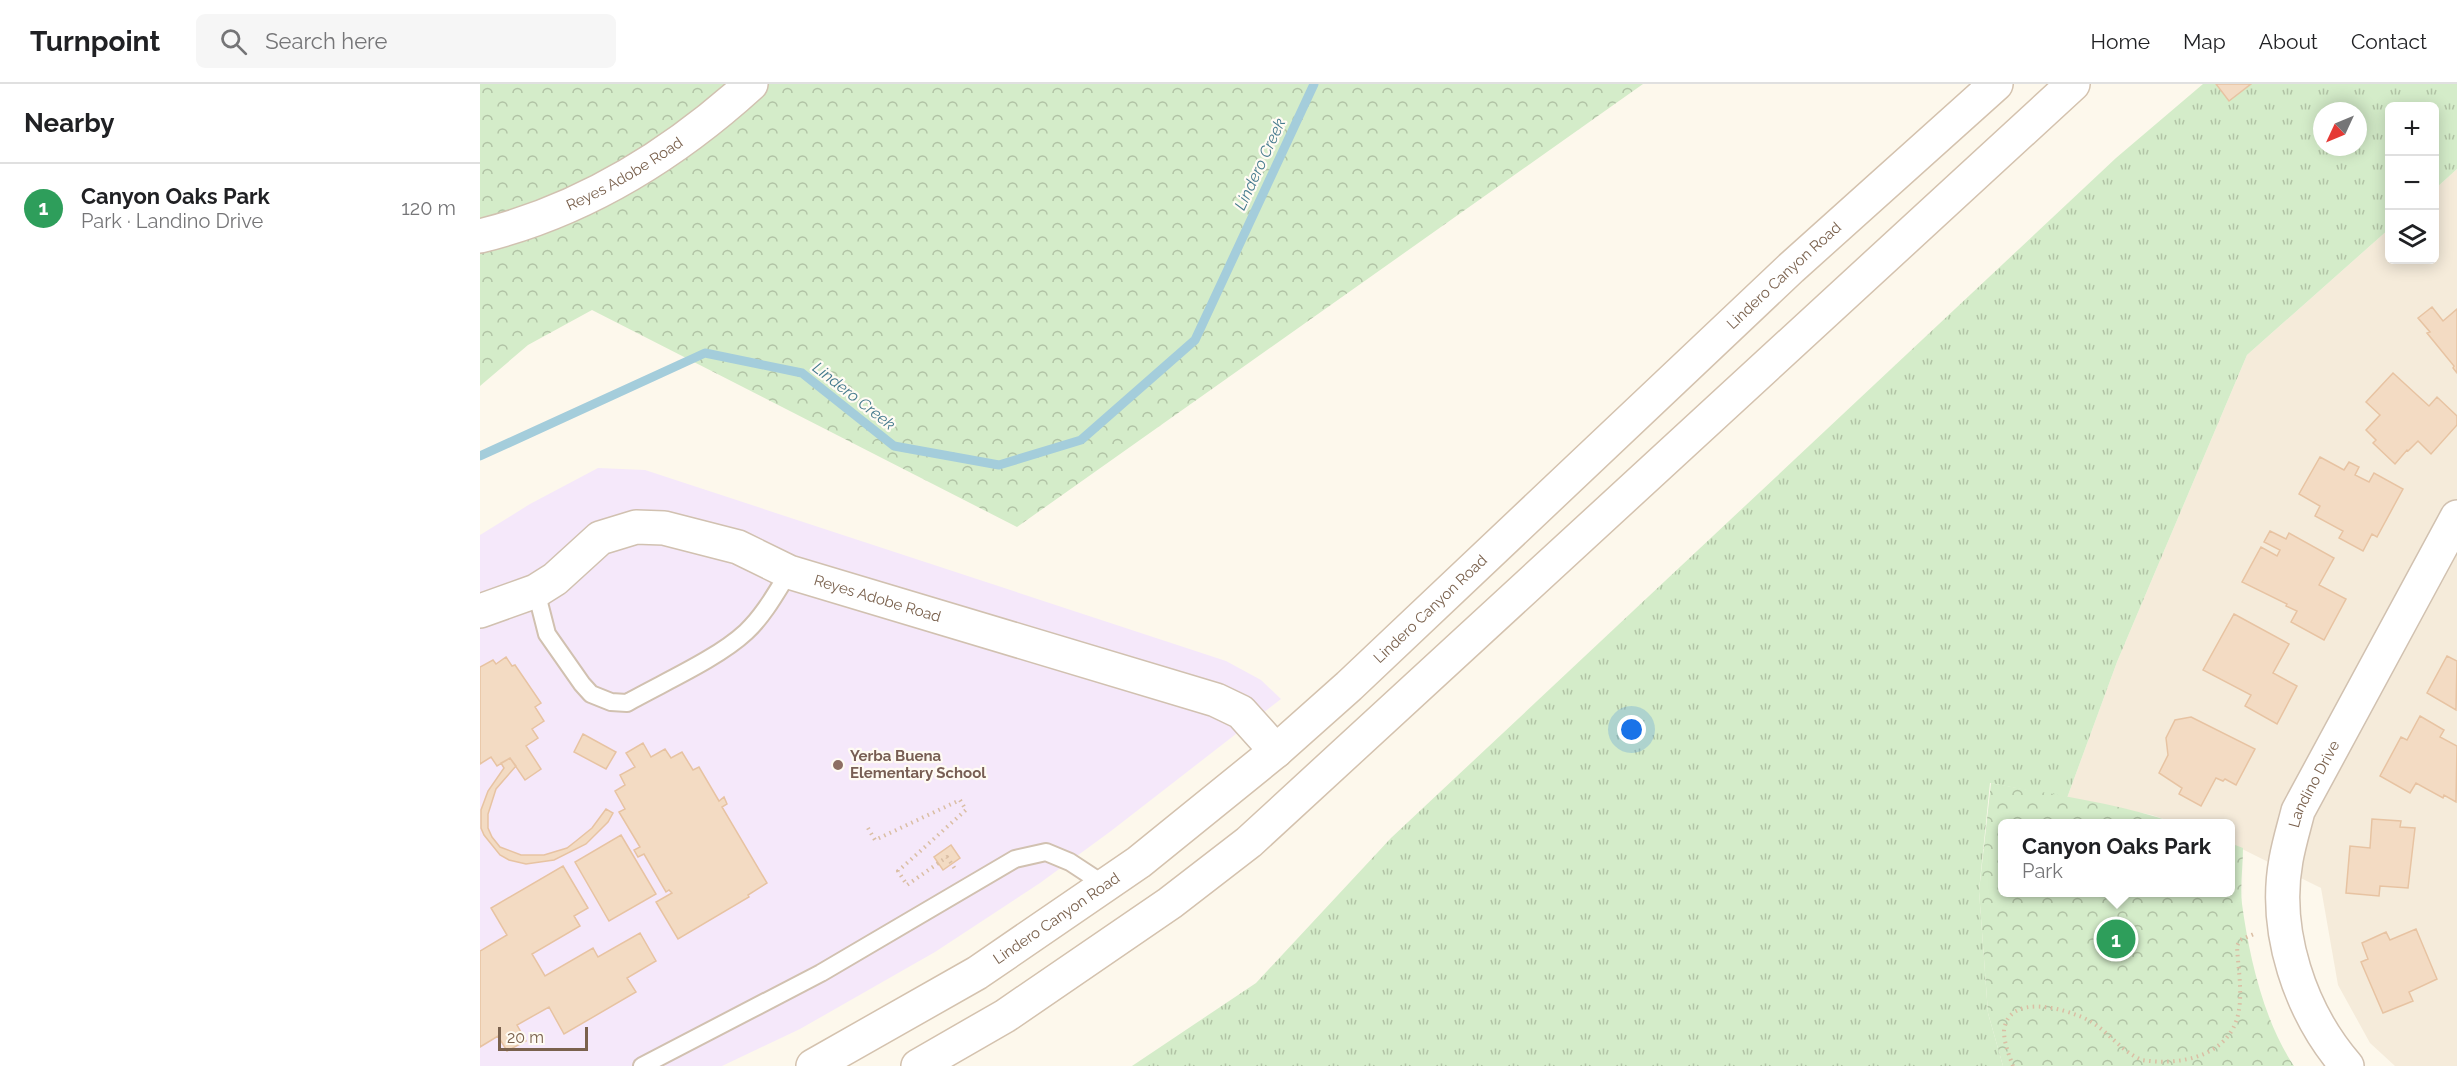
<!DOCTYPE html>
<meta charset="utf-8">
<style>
:root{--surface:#fff;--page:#f6f6f6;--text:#202124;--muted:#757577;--line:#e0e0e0;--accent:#2563eb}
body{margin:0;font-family:Raleway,sans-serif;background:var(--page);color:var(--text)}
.controls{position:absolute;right:18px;top:18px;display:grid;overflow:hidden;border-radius:9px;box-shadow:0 3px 15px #0003}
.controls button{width:54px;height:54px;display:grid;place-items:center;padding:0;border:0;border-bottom:2px solid var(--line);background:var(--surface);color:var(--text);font:30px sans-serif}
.compass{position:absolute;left:1833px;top:18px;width:54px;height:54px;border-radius:50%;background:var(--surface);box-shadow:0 3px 15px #0003;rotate:226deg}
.scale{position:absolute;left:18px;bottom:15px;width:90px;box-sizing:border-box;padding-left:6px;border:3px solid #7a614d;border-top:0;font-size:16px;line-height:21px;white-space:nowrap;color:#7a614d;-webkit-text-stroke:4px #fffbf3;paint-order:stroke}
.you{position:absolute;left:1152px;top:646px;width:21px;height:21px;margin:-15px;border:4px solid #fff;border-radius:50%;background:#1a73e8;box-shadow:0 0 0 9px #1a73e833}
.badge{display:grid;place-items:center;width:39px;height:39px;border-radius:50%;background:var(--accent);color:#fff;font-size:20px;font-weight:700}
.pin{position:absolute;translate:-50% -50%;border:3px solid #fff;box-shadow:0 2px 6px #0006}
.popup{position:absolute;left:1518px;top:735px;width:237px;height:78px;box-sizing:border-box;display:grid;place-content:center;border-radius:9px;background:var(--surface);filter:drop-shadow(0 2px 4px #0005);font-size:20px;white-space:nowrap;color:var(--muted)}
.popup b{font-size:22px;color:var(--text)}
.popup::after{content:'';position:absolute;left:50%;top:100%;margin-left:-12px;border:12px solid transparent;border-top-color:var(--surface)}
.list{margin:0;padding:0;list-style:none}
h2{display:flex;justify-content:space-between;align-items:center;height:78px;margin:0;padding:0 24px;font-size:26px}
h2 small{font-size:20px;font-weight:400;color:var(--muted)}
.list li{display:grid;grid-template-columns:39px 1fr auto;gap:18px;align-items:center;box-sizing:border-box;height:90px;padding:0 24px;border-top:2px solid var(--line)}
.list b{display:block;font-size:22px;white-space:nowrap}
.list p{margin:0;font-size:20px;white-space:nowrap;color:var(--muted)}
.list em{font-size:20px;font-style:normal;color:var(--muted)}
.icon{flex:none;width:33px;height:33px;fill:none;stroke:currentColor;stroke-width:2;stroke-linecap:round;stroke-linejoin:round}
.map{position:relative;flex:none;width:1977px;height:982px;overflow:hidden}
header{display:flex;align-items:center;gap:36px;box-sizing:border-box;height:84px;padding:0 30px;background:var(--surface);border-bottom:2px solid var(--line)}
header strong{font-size:28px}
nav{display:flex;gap:33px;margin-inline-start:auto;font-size:21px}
.search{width:420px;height:54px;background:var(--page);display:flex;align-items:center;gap:15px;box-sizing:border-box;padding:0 21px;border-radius:9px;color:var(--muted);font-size:22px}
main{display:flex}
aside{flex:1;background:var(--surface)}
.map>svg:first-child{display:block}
</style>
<header>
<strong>Turnpoint</strong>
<div class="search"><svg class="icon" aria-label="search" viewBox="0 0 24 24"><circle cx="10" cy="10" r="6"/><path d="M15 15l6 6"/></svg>Search here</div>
<nav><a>Home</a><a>Map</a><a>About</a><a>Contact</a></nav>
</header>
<main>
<aside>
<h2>Nearby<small></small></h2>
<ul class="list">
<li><span class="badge" style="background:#2e9e5b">1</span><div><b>Canyon Oaks Park</b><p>Park · Landino Drive</p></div><em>120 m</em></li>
</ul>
</aside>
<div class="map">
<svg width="1977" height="982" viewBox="0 0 1977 982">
<defs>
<pattern id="grass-tufts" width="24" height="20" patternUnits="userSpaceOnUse" patternTransform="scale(1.5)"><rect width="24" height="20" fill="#d4ecc9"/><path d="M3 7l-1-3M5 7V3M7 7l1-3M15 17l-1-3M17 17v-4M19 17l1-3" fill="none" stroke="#b1c3a5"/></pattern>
<pattern id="forest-crowns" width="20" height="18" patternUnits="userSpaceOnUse" patternTransform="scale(1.5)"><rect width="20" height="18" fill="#d4ecc9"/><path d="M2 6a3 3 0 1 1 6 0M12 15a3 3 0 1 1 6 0" fill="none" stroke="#b1c3a5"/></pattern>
</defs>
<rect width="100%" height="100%" fill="#fdf8ec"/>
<path fill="#f5ebda" d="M1977,85V982H1915L1890,959L1858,901L1841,804L1750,759V740L1695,739L1672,731L1587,714L1637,578L1767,271L1909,145L1910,176H1954L1955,105Z"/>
<path fill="#f5e8fa" d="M118,384L165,386L746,577L781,596L801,615L631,747L560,799L455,868L320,945L242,982H0V451L50,420Z"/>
<path fill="url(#grass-tufts)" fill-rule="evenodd" d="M1723,0H1977V85L1955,105L1954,22H1910L1909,145L1767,271L1637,578L1587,714L1510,699L1499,807L1508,929L1523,982H652L776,899L911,754L1636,74ZM1842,27H1878V63H1842Z"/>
<path fill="url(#forest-crowns)" d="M0,0H1163L537,443L112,226L48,261L0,302Z
M1511,699C1572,711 1635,718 1695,739L1522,740V808H1750V759L1763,764C1763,782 1760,802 1762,820C1769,872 1784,938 1814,982H1523L1508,929L1499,807Z"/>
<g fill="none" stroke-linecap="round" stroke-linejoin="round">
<path stroke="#a4cddb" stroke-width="9" d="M0,372L225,269L322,289L414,362L519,381L601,356L715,256L834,0"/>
</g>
<path fill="#f3dbc3" stroke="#e7c3a2" stroke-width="1.5" d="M1736,0H1771L1749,17Z
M1952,223L1963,237L1977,225V289L1973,284L1974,282L1947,249L1950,248L1938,234Z
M1913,289L1949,322L1957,313L1977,332V341L1951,370L1938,357L1928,367L1927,366L1915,380L1893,359L1896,356L1886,346L1900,331L1886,318Z
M1840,373L1864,386L1869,378L1879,383L1875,391L1889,398L1894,389L1923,405L1897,453L1892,450L1883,467L1859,454L1863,447L1835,432L1840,422L1819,410Z
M1790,447L1806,455L1809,449L1854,474L1839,501L1866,515L1844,556L1811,538L1817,527L1806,522L1807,520L1762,498L1781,463L1797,472L1800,466L1784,458Z
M1754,530L1809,560L1793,589L1817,602L1797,640L1765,622L1771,611L1723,586Z
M1967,572L1977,577L1976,626L1947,609Z
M26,573L32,582L35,581L61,619L55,623L64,637L52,645L58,654L46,662L61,685L45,696L30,674L17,682L11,673L0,680V583L13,576L16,580Z
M1940,632L1964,646L1960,653L1977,662L1976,718L1964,711L1963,714L1936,699L1930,709L1900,692L1921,653L1927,656Z
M1711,633L1775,665L1756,701L1745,695L1743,697L1736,694L1721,722L1699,710L1702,704L1679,689L1688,671L1686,654L1695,636Z
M103,650L136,668L126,685L94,668Z
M163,659L171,673L185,665L191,674L202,668L213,686L219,683L239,717L244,713L247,720L242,723L287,799L268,811L269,813L198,855L176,818L192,809L189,806L186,808L164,770L158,773L154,766L160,763L139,728L145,725L135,707L145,701L140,691L155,683L146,669Z
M30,674L36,682L16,705L8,730V744L12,753L20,763L41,771H64L87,764L96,757L112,744L126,725L133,729L128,738L106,760L74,776L46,780L29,776L20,771L4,751L1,744V726L8,707L24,684L21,679Z
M1892,735L1921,737L1920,743L1935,744L1928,804L1900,802L1899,812L1866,809L1870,762L1890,764Z
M141,751L176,810L129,837L95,778Z
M471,761L480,774L463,786L454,773Z
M83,782L108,824L94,832L100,842L52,870L65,892L113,864L118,873L160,849L176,877L147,894L156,908L84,950L69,923L37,941L46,957L27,967L18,952L0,963V867L27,851L11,824Z
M1936,845L1957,895L1929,908L1933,917L1903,929L1881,878L1888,875L1882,859L1906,848L1910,856Z"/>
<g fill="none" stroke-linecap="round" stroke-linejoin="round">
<defs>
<path id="service" d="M56,507L67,550L102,600L111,610L131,618L147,619C182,599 237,575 266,548C284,531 296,509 309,488
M162,982L341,889L535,775L566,768L590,778L625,801"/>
<g id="minor">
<path id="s1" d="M1867,982C1820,928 1793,847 1806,776C1809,759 1814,743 1818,727L1977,433"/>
</g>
<g id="tertiary">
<path id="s2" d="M0,152C102,127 194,70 271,0"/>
<path id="s3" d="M0,527L56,507L75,495L120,454L156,443L184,444L258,463L309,488L736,616L761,628L796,667"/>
</g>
<g id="secondary">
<path id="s4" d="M333,982L497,889L659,778L796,667L869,602L1311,184L1516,0"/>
<path d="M438,982L525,932L690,819L769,758L1593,0"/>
</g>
</defs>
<use href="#service" stroke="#d1c1b0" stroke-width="20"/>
<use href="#minor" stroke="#d1c1b0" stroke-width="36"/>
<use href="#tertiary" stroke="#d1c1b0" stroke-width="36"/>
<use href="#secondary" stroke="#d4c2ae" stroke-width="36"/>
<path stroke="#dabea4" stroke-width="4" stroke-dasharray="1.5 4.5" stroke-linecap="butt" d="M388,744L395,756L480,716L486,726L418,787L427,801L467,773L475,785
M1533,982C1529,971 1524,959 1524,947C1528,908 1586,925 1606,935C1627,945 1640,967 1662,976C1699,982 1748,973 1758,931C1763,909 1758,884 1757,862L1760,856L1774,850"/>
<use href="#service" stroke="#fff" stroke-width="16"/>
<use href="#minor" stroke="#fff" stroke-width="33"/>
<use href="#tertiary" stroke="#fff" stroke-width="33"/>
<use href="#secondary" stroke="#fff" stroke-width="33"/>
</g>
<circle fill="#8d6e63" stroke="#fffbf3" stroke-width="2" cx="358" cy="681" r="6"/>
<g text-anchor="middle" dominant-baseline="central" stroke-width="4.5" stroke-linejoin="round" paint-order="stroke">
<g font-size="15" fill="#7a614d" stroke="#fffbf3">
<text stroke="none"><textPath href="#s2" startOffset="158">Reyes Adobe Road</textPath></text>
<text stroke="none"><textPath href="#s4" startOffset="1257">Lindero Canyon Road</textPath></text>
<text stroke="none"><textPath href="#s3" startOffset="434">Reyes Adobe Road</textPath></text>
<text stroke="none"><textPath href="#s4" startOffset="771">Lindero Canyon Road</textPath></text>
<text stroke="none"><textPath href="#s1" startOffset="303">Landino Drive</textPath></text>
<text stroke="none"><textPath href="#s4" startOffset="285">Lindero Canyon Road</textPath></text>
</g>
<g font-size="15" font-weight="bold" fill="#785e54" stroke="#fffbf3" text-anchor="start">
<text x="370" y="672">Yerba Buena<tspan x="370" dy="17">Elementary School</tspan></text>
</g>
<g font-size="16" font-style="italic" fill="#457a8e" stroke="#fffbf3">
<text transform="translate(780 80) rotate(-65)">Lindero Creek</text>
<text transform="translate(374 312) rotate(38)">Lindero Creek</text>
</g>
</g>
</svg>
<div class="controls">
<button>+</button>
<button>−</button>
<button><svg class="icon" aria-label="layers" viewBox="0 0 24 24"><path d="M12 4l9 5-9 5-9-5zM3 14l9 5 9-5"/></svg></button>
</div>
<svg class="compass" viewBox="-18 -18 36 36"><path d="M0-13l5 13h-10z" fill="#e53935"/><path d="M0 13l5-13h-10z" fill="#757577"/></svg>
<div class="scale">20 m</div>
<div class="you"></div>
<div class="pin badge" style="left:1636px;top:855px;background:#2e9e5b">1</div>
<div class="popup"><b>Canyon Oaks Park</b>Park</div>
</div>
</main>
